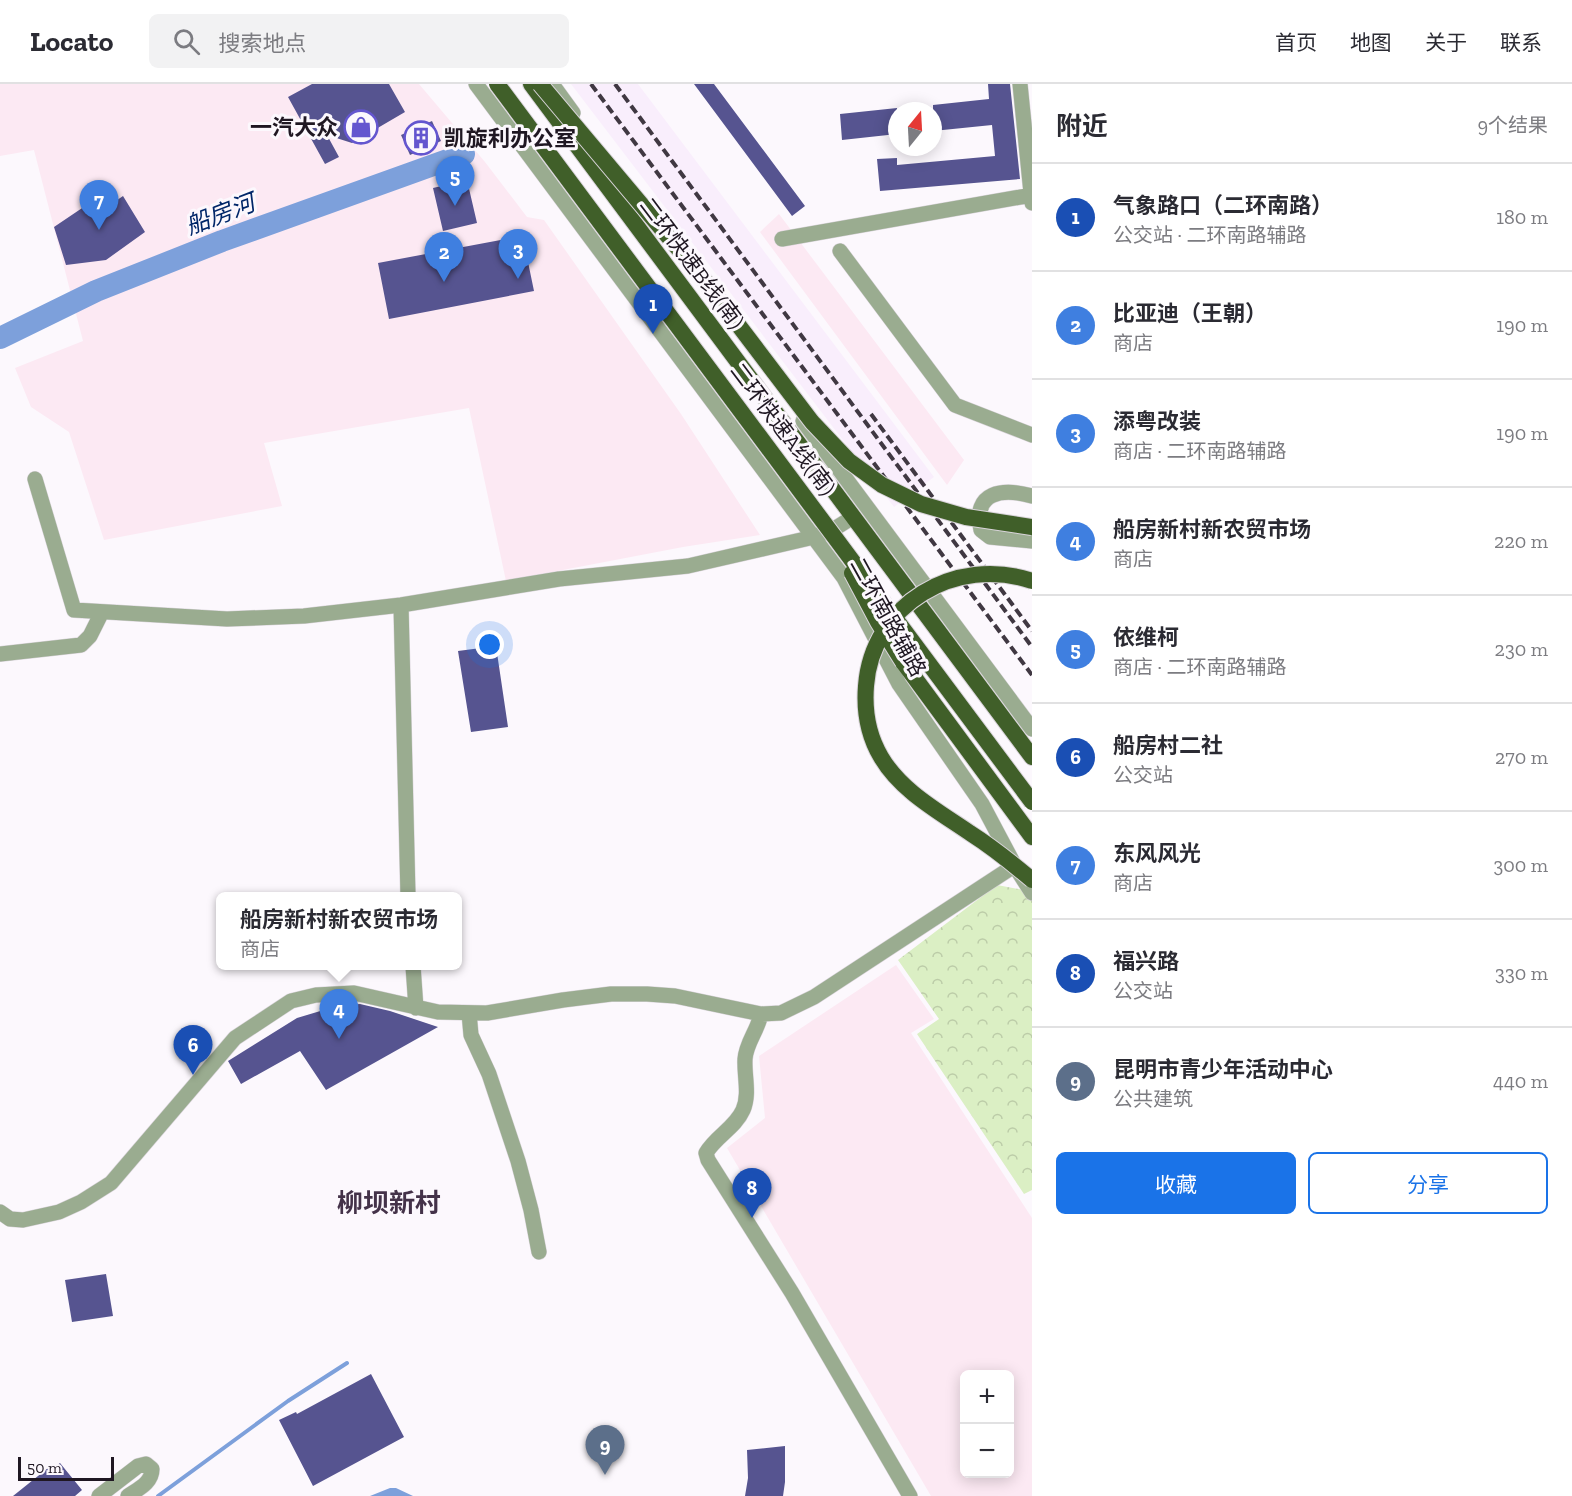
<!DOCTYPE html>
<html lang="zh">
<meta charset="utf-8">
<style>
:root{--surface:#fff;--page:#f2f2f3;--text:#2b2b33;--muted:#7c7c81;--line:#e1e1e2;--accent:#1a73e8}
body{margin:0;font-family:"Zilla Slab","Noto Sans SC",serif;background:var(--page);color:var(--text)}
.controls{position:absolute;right:18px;bottom:18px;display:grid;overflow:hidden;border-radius:9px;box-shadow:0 3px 15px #0003}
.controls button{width:54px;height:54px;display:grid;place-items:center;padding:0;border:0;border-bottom:2px solid var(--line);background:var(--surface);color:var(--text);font:30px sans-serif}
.compass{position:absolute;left:888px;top:18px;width:54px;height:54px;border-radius:50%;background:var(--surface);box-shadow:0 3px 15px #0003;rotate:18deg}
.scale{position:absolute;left:18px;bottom:15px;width:96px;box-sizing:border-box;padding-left:6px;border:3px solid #1f1722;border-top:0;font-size:16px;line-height:21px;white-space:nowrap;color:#1f1722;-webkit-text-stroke:4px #fcf8fd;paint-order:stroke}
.you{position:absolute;left:490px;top:561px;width:21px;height:21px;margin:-15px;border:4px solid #fff;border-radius:50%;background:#1a73e8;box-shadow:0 0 0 9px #1a73e833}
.badge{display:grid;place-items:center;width:39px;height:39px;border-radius:50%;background:var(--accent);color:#fff;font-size:20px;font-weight:700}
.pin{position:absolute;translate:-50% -50px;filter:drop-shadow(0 2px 3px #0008)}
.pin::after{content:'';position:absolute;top:32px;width:21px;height:18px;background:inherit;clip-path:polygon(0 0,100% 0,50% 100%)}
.popup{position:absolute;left:216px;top:808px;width:246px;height:78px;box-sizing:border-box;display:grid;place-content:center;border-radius:9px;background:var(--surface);filter:drop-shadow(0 2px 4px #0005);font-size:20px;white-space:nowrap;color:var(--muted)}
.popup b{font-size:22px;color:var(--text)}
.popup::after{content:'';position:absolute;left:50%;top:100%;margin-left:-12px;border:12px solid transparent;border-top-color:var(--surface)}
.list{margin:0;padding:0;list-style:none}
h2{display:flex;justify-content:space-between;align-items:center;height:78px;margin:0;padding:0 24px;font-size:26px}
h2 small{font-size:20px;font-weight:400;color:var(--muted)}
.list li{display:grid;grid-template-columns:39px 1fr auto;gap:18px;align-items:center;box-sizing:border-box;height:108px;padding:0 24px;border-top:2px solid var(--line)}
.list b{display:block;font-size:22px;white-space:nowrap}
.list p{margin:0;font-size:20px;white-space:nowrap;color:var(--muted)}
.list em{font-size:20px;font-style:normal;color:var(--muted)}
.actions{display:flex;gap:12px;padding:18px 24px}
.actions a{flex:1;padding:14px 0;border:2px solid var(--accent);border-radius:9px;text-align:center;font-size:21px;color:var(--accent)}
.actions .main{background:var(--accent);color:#fff}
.icon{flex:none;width:33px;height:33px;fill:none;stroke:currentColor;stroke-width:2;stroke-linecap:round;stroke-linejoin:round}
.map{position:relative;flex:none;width:1032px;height:1412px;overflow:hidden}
header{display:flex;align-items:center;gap:36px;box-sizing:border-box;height:84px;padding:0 30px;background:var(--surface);border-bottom:2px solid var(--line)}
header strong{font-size:28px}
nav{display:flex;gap:33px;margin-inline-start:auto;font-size:21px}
.search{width:420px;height:54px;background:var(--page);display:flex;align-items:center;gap:15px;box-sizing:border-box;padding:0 21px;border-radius:9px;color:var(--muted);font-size:22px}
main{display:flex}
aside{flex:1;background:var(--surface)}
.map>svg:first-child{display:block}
</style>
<header>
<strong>Locato</strong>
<div class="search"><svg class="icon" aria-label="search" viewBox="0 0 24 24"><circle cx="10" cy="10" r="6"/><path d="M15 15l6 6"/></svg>搜索地点</div>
<nav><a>首页</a><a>地图</a><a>关于</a><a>联系</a></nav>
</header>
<main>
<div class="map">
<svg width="1032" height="1412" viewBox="0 0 1032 1412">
<defs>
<pattern id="park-crowns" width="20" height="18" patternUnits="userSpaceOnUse" patternTransform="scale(1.5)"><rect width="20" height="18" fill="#dbefc4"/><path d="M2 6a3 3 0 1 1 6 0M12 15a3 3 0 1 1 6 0" fill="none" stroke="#bccca8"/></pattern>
</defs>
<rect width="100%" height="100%" fill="#fcf8fd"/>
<path fill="#fce9f3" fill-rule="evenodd" d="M0,0H419L485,78L527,133L544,136L681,330L760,451L683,463L506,497L469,324L264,359L282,422L104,456L69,348L31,323L15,284L83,257L34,66L0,72Z
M779,130L964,376L947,401L760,148Z
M896,881L934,935L911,949L1032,1134V1412H931L727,1064L765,1034L759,972ZM1010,1290V1390H964V1290Z"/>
<path fill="#f9eefc" d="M571,0H638L934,393L894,423Z"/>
<path fill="url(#park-crowns)" d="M997,801L1024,806L1032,817V1106L1024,1110L917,950L939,935L898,876Z"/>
<path fill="#7da0db" d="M390,1404H396L413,1412H370Z"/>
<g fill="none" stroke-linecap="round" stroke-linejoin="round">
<path stroke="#7da0db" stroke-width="4" d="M158,1412L288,1317L347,1279"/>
<path stroke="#7da0db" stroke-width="22" d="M0,254L96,207L222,157L464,70"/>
</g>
<path fill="#565490" d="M312,0H389L405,28L352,59L327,51L339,73L325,80L288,13Z
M694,0H714L805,122L792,132Z
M988,0H1010L1020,95L880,107L877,75L897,74V81L995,72L992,41L933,47V21L989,15Z
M897,24V50L842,56L840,30Z
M432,37L441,57L410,71L401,51Z
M467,96L477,139L443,147L433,104Z
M123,112L145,148L106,176L66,181L54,143L97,114L104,125Z
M511,154L516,180L528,178L534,207L389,235L378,179Z
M496,562L508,643L471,648L458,567Z
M360,920L390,927L438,943L326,1006L300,967L241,1000L228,977L297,934L337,922Z
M106,1190L113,1232L72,1238L65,1196Z
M371,1290L404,1353L313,1402L279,1336L296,1328L297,1330Z
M785,1362V1398L783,1412H745L748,1394L747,1366Z
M60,1379L82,1406L75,1412H13L48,1384L50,1387Z"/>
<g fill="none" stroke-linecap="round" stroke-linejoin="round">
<defs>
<path id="minor" d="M476,0L844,494L899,600L982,720L1016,784L1032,809
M552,0L573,29
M1020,0L1032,119
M782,155L1032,111
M840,167L955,321L1032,351
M803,337L1032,645
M35,395L74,526L227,535L304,532L401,521L559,495L688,482L814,453L834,445L850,435
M1032,412C1003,404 972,407 981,446L990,453L1032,457
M401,521L408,812
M0,570L81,561L90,552L102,528
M413,882L416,924
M469,929L471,951L489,990L518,1077L531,1126L539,1168
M761,930C758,946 746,959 745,975C744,992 750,1010 743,1026C735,1044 716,1052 706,1069L708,1076L792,1209L910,1412
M0,1128L10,1135L23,1136L59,1128L81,1118L111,1099L235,954L291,917L316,911L354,909L438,928L487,929L563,916L611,910H647L675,912L761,930L781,929L814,913L1014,782
M99,1412L138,1382L146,1380L152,1385C152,1399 138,1405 128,1412"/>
<path id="trunk" d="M531,0L1032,673
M903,578L1032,753"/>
</defs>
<use href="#minor" stroke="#d9d4da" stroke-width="16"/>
<use href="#trunk" stroke="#d9d4da" stroke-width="18"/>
<use href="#minor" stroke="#9aac90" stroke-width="15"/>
<use href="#trunk" stroke="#405f29" stroke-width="16"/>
<path stroke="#403842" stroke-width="4" stroke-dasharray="9 4.5" stroke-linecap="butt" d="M591,0L1032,591
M615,0L1032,563
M871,330L1032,547"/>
<defs>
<path id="trunk-bridge" d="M497,0L1032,718
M540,0L698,188L812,338L849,377L882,401L921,420L966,433L1032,443
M852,489L878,538L903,578
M1032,497C956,471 872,520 866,602C864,627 868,651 881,673C901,707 938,727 970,749C992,763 1012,779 1032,796"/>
</defs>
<use href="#trunk-bridge" stroke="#d9d4da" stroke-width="18" stroke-linecap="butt"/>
<use href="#trunk-bridge" stroke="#405f29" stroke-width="16"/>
</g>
<defs>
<symbol id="shop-ring" viewBox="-11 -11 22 22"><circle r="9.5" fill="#fcf8fd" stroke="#6456cf" stroke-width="1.5"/><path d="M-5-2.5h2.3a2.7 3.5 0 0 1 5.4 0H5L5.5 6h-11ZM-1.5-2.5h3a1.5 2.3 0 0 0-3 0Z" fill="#6456cf"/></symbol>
<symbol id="building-ring" viewBox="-11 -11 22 22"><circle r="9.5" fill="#fcf8fd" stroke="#6456cf" stroke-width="1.5"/><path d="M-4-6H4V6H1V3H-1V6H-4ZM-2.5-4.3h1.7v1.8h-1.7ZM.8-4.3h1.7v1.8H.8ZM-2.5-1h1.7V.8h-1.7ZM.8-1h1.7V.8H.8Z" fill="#6456cf"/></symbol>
</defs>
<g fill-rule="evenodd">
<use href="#shop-ring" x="342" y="24" width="38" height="38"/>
<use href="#building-ring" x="402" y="35" width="38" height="38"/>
</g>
<g text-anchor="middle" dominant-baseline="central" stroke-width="6" stroke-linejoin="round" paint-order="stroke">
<g font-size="22" font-weight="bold" fill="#1f1722" stroke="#fcf8fd" text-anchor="end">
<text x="338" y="43">一汽大众</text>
<text x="444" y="54" text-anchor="start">凯旋利办公室</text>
</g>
<g font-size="22" fill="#1f1722" stroke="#fcf8fd">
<text transform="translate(692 179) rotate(53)">二环快速B线(南)</text>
<text transform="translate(783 345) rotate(53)">二环快速A线(南)</text>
<text transform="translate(888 533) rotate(61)">二环南路辅路</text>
</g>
<g font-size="24" font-style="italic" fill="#002669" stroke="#fcf8fd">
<text transform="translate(220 130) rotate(-21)">船房河</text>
</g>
<g font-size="26" font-weight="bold" fill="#443249" stroke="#fcf8fd">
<text x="389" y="1119">柳坝新村</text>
</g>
</g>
</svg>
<div class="controls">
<button>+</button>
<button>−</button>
</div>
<svg class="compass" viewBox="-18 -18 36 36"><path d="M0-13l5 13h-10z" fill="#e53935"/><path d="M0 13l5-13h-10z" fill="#7c7c81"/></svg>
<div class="scale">50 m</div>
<div class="you"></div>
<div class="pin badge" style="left:653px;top:250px;background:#1a4fb4">1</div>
<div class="pin badge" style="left:444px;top:198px;background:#3f7fe0">2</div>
<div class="pin badge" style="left:518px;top:195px;background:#3f7fe0">3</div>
<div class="pin badge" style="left:339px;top:955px;background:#3f7fe0">4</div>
<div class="popup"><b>船房新村新农贸市场</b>商店</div>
<div class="pin badge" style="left:455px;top:122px;background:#3f7fe0">5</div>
<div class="pin badge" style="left:193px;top:991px;background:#1a4fb4">6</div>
<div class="pin badge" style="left:99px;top:146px;background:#3f7fe0">7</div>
<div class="pin badge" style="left:752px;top:1134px;background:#1a4fb4">8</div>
<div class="pin badge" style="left:605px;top:1391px;background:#5c6f8a">9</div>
</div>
<aside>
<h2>附近<small>9个结果</small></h2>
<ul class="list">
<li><span class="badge" style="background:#1a4fb4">1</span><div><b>气象路口（二环南路）</b><p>公交站 · 二环南路辅路</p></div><em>180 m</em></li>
<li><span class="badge" style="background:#3f7fe0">2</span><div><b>比亚迪（王朝）</b><p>商店</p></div><em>190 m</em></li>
<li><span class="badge" style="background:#3f7fe0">3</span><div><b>添粤改装</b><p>商店 · 二环南路辅路</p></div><em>190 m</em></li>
<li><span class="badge" style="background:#3f7fe0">4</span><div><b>船房新村新农贸市场</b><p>商店</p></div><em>220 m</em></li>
<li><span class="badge" style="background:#3f7fe0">5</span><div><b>依维柯</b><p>商店 · 二环南路辅路</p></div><em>230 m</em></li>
<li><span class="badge" style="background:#1a4fb4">6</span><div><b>船房村二社</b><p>公交站</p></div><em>270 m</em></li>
<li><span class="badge" style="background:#3f7fe0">7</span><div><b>东风风光</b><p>商店</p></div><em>300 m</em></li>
<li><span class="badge" style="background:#1a4fb4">8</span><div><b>福兴路</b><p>公交站</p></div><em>330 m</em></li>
<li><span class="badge" style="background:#5c6f8a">9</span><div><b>昆明市青少年活动中心</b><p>公共建筑</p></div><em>440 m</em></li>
</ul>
<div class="actions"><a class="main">收藏</a><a>分享</a></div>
</aside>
</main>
